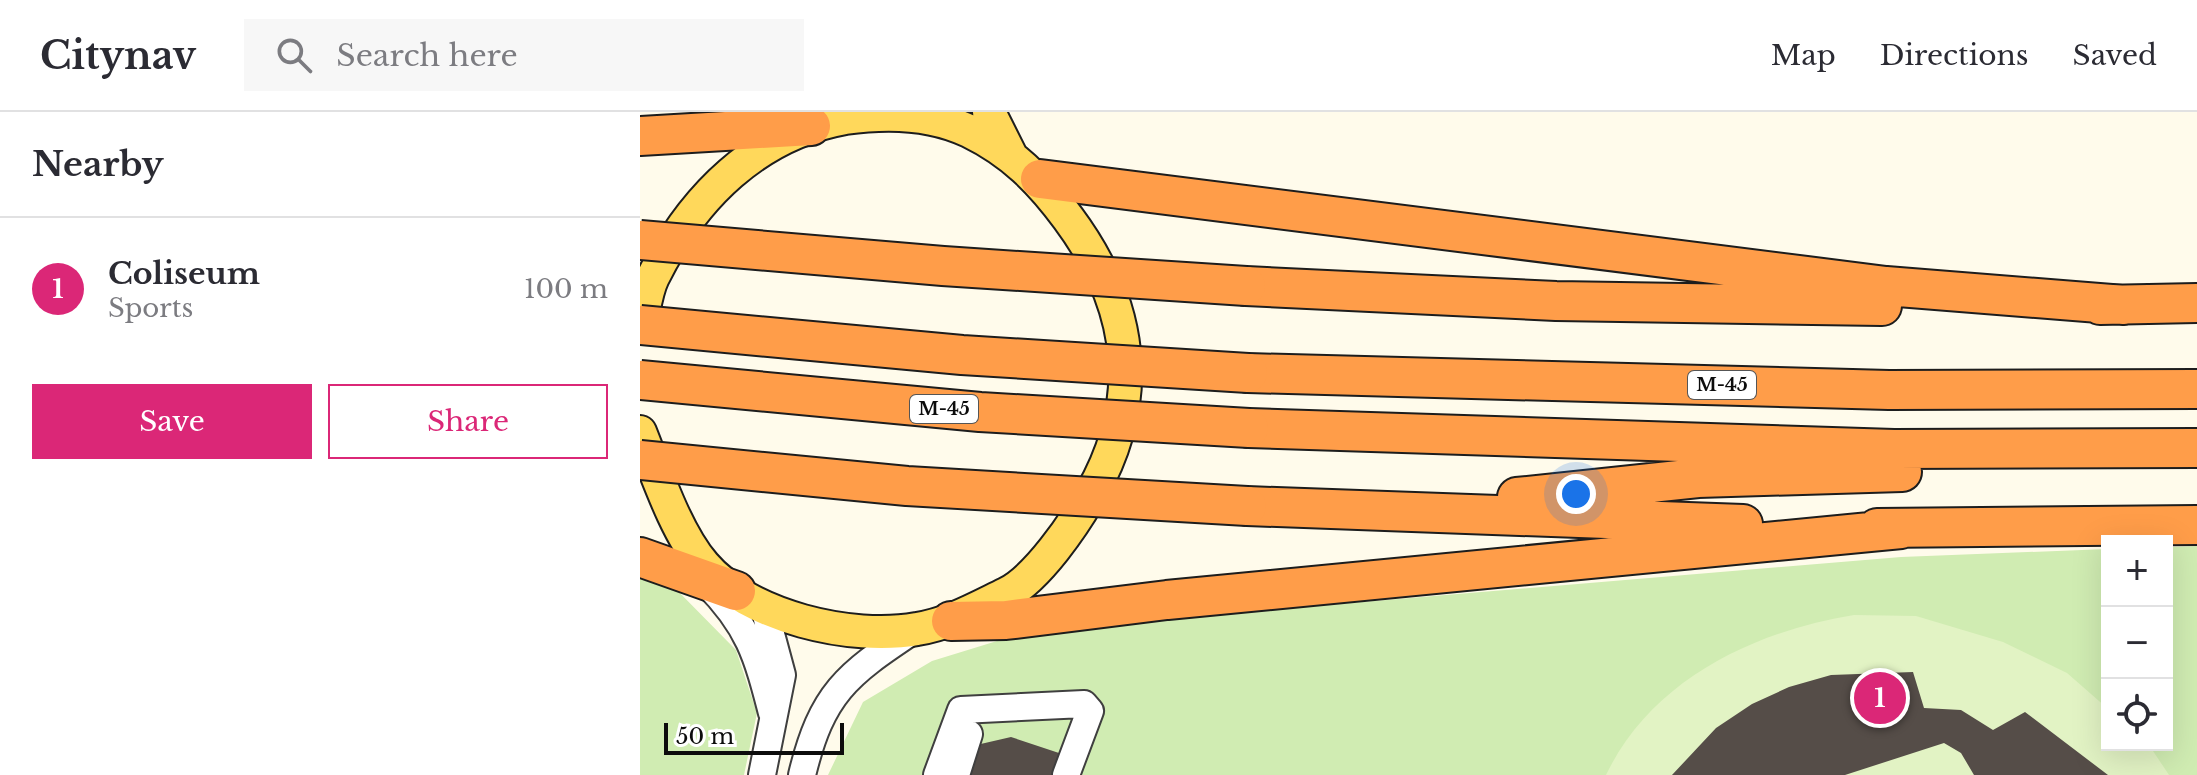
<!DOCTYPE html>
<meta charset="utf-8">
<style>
:root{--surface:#fff;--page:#f7f7f7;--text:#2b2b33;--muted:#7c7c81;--line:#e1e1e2;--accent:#db2777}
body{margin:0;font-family:"Libre Baskerville",serif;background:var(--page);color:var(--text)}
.controls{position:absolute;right:24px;bottom:24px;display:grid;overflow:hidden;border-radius:0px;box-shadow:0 8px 32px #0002}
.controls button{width:72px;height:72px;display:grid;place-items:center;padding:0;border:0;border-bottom:2px solid var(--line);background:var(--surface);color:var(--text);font:40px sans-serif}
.scale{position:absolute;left:24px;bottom:20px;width:180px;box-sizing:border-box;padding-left:8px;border:4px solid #0c0c0c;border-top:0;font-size:22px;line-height:28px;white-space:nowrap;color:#0c0c0c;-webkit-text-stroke:6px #fff;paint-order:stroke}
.you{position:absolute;left:936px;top:382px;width:28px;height:28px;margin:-20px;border:6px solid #fff;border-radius:50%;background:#1a73e8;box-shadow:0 0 0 12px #1a73e833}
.badge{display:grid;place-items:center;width:52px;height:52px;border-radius:50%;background:var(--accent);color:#fff;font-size:26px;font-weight:700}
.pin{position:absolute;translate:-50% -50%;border:4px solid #fff;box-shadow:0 2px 8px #0006}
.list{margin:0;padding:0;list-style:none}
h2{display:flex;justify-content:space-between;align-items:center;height:104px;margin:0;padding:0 32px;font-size:34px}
h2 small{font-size:26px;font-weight:400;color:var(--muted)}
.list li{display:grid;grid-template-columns:52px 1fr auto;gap:24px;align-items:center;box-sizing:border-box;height:144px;padding:0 32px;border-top:2px solid var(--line)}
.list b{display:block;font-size:30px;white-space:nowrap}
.list p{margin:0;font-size:26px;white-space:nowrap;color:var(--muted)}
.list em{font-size:26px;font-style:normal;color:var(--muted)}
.actions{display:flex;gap:16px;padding:24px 32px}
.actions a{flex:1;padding:18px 0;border:2px solid var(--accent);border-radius:0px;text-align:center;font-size:28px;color:var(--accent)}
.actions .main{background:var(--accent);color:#fff}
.icon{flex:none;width:44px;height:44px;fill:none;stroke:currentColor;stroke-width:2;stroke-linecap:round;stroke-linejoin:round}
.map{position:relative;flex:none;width:1557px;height:663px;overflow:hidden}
header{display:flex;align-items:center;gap:48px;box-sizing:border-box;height:112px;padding:0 40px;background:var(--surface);border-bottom:2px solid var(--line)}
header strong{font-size:38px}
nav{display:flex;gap:44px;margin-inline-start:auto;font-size:28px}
.search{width:560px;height:72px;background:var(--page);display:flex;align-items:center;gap:20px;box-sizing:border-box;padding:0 28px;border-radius:0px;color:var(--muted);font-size:30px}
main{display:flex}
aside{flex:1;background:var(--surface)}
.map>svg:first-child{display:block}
</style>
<header>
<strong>Citynav</strong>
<div class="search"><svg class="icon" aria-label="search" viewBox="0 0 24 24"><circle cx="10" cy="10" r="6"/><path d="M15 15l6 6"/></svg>Search here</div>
<nav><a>Map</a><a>Directions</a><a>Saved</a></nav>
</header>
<main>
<aside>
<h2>Nearby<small></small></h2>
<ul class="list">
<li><span class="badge">1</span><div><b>Coliseum</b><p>Sports</p></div><em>100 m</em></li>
</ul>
<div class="actions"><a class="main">Save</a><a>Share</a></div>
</aside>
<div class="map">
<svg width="1557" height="663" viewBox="0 0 1557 663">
<rect width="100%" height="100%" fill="#fffbeb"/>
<path fill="#d0ecb2" d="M1557,434V663H188L223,590L292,549L370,525L530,506L1261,445L1467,437V633H1527V435Z
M0,466L31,472L96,538L117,601L104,663H0Z"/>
<path fill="#e2f3c4" d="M1214,503L1276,504L1363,530L1427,561L1467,596V633H1509L1529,663H966C1012,567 1115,519 1214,503Z"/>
<path fill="#554d48" d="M1273,560L1284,596L1321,598L1353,618L1385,600L1468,663H1334L1321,641L1304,631L1205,663H1032L1076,616L1112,592L1149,575L1191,563Z
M371,625L425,643L417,663H322L332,634Z"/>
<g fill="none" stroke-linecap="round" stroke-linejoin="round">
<defs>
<path id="minor" d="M66,471C109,514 117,543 132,601
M122,663L142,563L124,496
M162,663C182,581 206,563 274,518
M297,663L321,598L444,592L450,599L426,663
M316,663L329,622"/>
<path id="major" d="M349,0L371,44
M0,215C4,199 6,179 13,165C53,85 116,22 205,6C246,0 291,1 329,19C372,40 400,68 428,106C492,192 506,286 451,382C435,411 397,467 366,482C337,496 309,512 277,517C212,529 108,505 64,453C36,421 16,360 0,320"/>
<path id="highway" d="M0,24L171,14
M400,67L1246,174L1484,193
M606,174L916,189L1242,194
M1460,193L1557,191
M608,261L1249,278L1557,277
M609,316L1254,337L1557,336
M877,385L1058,366L1262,360
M607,394L1103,412
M1237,416L1557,413
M0,445L96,479
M311,509L366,508L527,488L1261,417"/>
</defs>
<use href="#minor" stroke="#3f3f3f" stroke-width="30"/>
<use href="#major" stroke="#1d1d1d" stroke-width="36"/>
<use href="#highway" stroke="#1d1d1d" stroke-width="42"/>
<use href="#minor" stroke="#fff" stroke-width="26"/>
<use href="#major" stroke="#ffd85b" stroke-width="32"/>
<use href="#highway" stroke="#ff9d49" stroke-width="38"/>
<defs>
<path id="highway-bridge" d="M0,128L303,154L606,174
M0,213L322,243L608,261
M0,268L340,300L609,316
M0,348L267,374L607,394"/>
</defs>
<use href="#highway-bridge" stroke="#1d1d1d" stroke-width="42" stroke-linecap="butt"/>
<use href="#highway-bridge" stroke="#ff9d49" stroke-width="38"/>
</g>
<g text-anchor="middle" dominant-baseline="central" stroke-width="8" stroke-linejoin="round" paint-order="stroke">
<g fill="#fff" stroke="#555" stroke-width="2">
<rect x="1048" y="259" width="68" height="28" rx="6"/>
<rect x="270" y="283" width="68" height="28" rx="6"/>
</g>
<g font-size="18" font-weight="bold" fill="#0c0c0c">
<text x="1082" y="273">M-45</text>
<text x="304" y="297">M-45</text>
</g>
</g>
</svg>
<div class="controls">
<button>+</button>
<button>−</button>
<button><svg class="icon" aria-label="locate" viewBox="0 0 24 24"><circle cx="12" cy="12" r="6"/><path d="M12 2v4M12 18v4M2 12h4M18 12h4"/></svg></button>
</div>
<div class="scale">50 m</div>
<div class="you"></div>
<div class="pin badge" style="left:1240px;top:586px">1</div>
</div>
</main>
